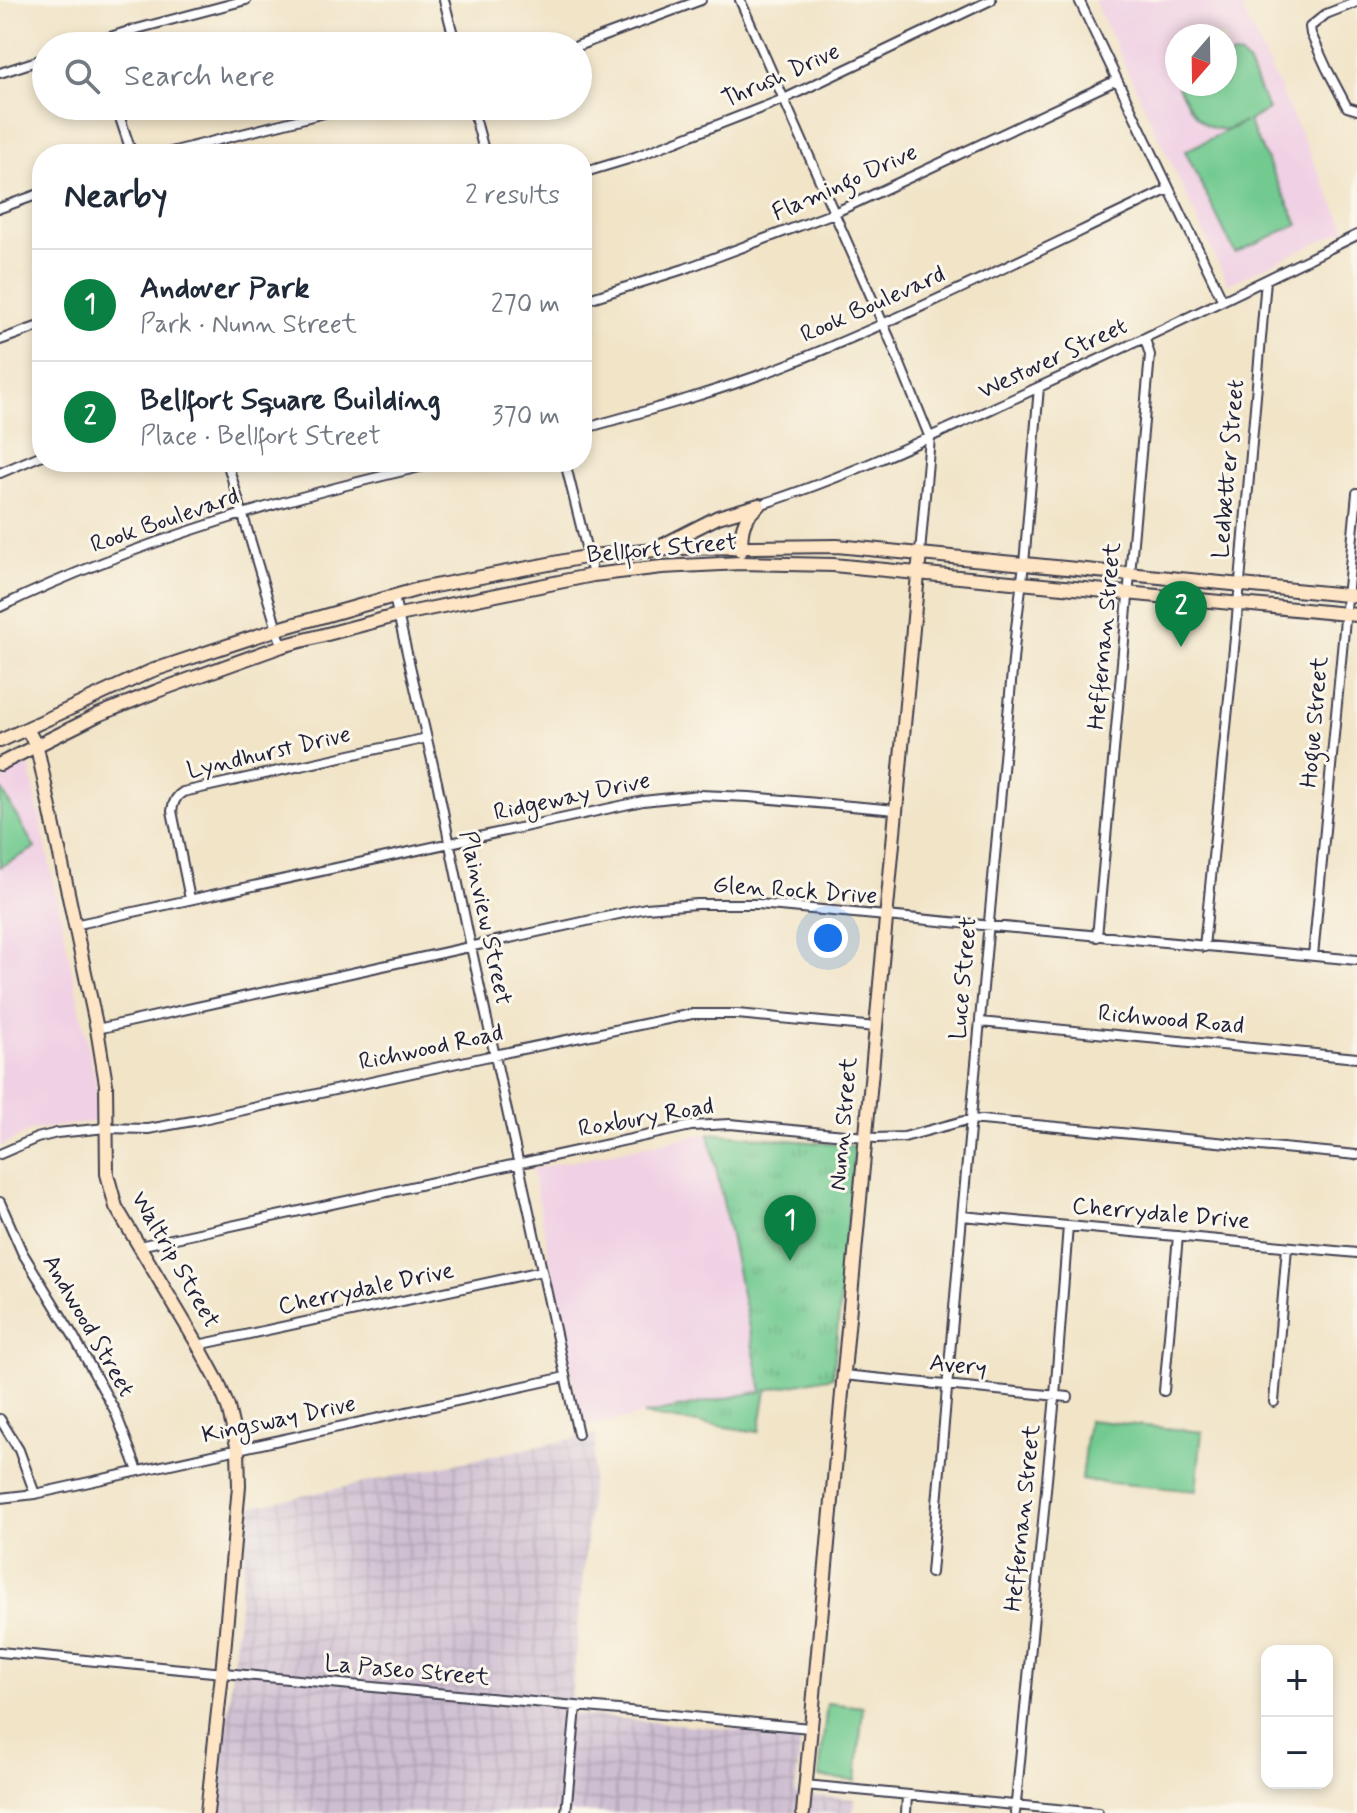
<!DOCTYPE html>
<meta charset="utf-8">
<style>
:root{--surface:#fff;--page:#f6f6f7;--text:#1f2937;--muted:#747a83;--line:#e0e1e3;--accent:#0b8043}
body{margin:0;font-family:Mynerve,sans-serif;background:var(--page);color:var(--text)}
.controls{position:absolute;right:24px;bottom:24px;display:grid;overflow:hidden;border-radius:16px;box-shadow:0 4px 12px #0003}
.controls button{width:72px;height:72px;display:grid;place-items:center;padding:0;border:0;border-bottom:2px solid var(--line);background:var(--surface);color:var(--text);font:40px sans-serif}
.compass{position:absolute;left:1165px;top:24px;width:72px;height:72px;border-radius:50%;background:var(--surface);box-shadow:0 4px 12px #0003;rotate:200deg}
.you{position:absolute;left:828px;top:938px;width:28px;height:28px;margin:-20px;border:6px solid #fff;border-radius:50%;background:#1a73e8;box-shadow:0 0 0 12px #1a73e833}
.badge{display:grid;place-items:center;width:52px;height:52px;border-radius:50%;background:var(--accent);color:#fff;font-size:26px;font-weight:700}
.pin{position:absolute;translate:-50% -66px;filter:drop-shadow(0 2px 4px #0008)}
.pin::after{content:'';position:absolute;top:42px;width:28px;height:24px;background:inherit;clip-path:polygon(0 0,100% 0,50% 100%)}
.list{margin:0;padding:0;list-style:none}
h2{display:flex;justify-content:space-between;align-items:center;height:104px;margin:0;padding:0 32px;font-size:34px}
h2 small{font-size:26px;font-weight:400;color:var(--muted)}
.list li{display:grid;grid-template-columns:52px 1fr auto;gap:24px;align-items:center;box-sizing:border-box;height:112px;padding:0 32px;border-top:2px solid var(--line)}
.list b{display:block;font-size:30px;white-space:nowrap}
.list p{margin:0;font-size:26px;white-space:nowrap;color:var(--muted)}
.list em{font-size:26px;font-style:normal;color:var(--muted)}
.icon{flex:none;width:44px;height:44px;fill:none;stroke:currentColor;stroke-width:2;stroke-linecap:round;stroke-linejoin:round}
.map{position:relative;flex:none;width:1357px;height:1813px;overflow:hidden}
.search{position:absolute;background:var(--surface);box-shadow:0 4px 12px #0003;left:32px;top:32px;width:560px;height:88px;display:flex;align-items:center;gap:20px;box-sizing:border-box;padding:0 28px;border-radius:44px;color:var(--muted);font-size:30px}
.panel{position:absolute;background:var(--surface);box-shadow:0 4px 12px #0003;left:32px;top:144px;width:560px;height:328px;border-radius:32px}
.map>svg:first-child{display:block}
</style>
<div class="map">
<svg width="1357" height="1813" viewBox="0 0 1357 1813">
<defs>
<pattern id="industrial-grid" width="8" height="8" patternUnits="userSpaceOnUse" patternTransform="scale(2)"><rect width="8" height="8" fill="#cebed1"/><path d="M0 4h8M4 0v8" fill="none" stroke="#b1a3b4"/></pattern>
<pattern id="park-tufts" width="24" height="20" patternUnits="userSpaceOnUse" patternTransform="scale(2)"><rect width="24" height="20" fill="#72ca90"/><path d="M3 7l-1-3M5 7V3M7 7l1-3M15 17l-1-3M17 17v-4M19 17l1-3" fill="none" stroke="#62ad7d"/></pattern>
</defs>
<rect width="100%" height="100%" fill="#fbf7ec"/>
<filter id="ink" filterUnits="userSpaceOnUse"><feTurbulence type="fractalNoise" baseFrequency=".0125" numOctaves="2"/><feDisplacementMap in="SourceGraphic" scale="16" xChannelSelector="R" yChannelSelector="G"/><feConvolveMatrix kernelMatrix="1 2 1 2 8 2 1 2 1" color-interpolation-filters="sRGB"/></filter>
<filter id="wash" filterUnits="userSpaceOnUse"><feTurbulence type="fractalNoise" baseFrequency=".006" numOctaves="4" result="noise"/><feDisplacementMap in="SourceGraphic" scale="32" xChannelSelector="R" yChannelSelector="G"/><feGaussianBlur stdDeviation="1.8" result="paint"/><feColorMatrix in="noise" values="0 0 0 0 0 0 0 0 0 0 0 0 0 0 0 0 0 1.4 0 .05"/><feComposite in="paint" operator="in"/></filter>
<g filter="url(#wash)">
<rect width="100%" height="100%" fill="#f1e4c7"/>
<path fill="#f0d0e4" fill-rule="evenodd" d="M1094,0H1238L1346,229L1228,284ZM1177,36H1225V84H1177Z
M28,761L96,1084L97,1121L31,1130L0,1147V773Z
M709,1133L762,1391L583,1427L532,1169Z"/>
<path fill="url(#industrial-grid)" d="M596,1434L570,1714L801,1736L795,1794L855,1799L853,1813H218L249,1507Z"/>
<path fill="#72ca90" stroke="#4a7666" stroke-width="2" d="M1233,55L1241,56L1248,63L1268,110L1248,121L1298,224L1235,253L1185,151L1245,122C1239,123 1232,128 1226,129C1201,132 1188,105 1178,87L1183,84H1225V59Z
M0,787L35,848L0,867Z
M1088,1420L1202,1432L1196,1491L1081,1480Z
M827,1703L863,1707L856,1781L819,1777Z"/>
<path fill="url(#park-tufts)" stroke="#4a7666" stroke-width="2" d="M709,1133L855,1146L833,1377L766,1390L759,1432L643,1415L762,1391Z"/>
</g>
<g filter="url(#ink)">
<g fill="none" stroke-linecap="round" stroke-linejoin="round">
<defs>
<path id="street" d="M444,0L456,46
M740,0L889,337L930,438L920,553
M1079,0L1222,299
M1357,2L1326,14L1310,27L1311,34L1327,69L1347,107L1357,110
M82,46L129,31L246,0
M577,46L701,0
M0,73L46,58
M116,106L132,154
M472,106L485,154
M163,154L352,106
M582,173L635,157L784,99L991,0
M0,208L42,193
M582,301L684,269L834,213L1117,80
M0,340L42,325
M582,429C650,410 720,391 786,365C916,313 1042,249 1169,189
M227,462L282,646
M565,462L593,575
M0,473L42,455
M759,505C856,474 947,429 1039,387C1146,338 1252,287 1357,235
M394,597L437,782L471,947L578,1434
M0,607C139,540 291,496 442,462
M190,899L172,811C173,802 176,796 183,792L427,738
M74,925L643,801L699,795L749,797L896,810
M1097,937L1150,355L1145,339
M1204,947L1236,628L1266,280
M1313,956L1357,493
M980,1022L1357,1058
M97,1029L646,908L697,904H758L1357,960
M0,1154L37,1138L57,1133L106,1128L148,1129L198,1120L494,1055L692,1014H737L876,1027
M0,1202L22,1252L74,1337L115,1411L138,1471
M962,1216L1357,1253
M139,1246L691,1126L730,1124L876,1138L904,1137L971,1119L1357,1155
M198,1345L542,1271
M843,1375L1068,1397
M1164,1391L1178,1236
M1274,1402L1287,1247
M0,1419L19,1450L35,1494
M0,1498L35,1494L565,1377
M931,1573L962,1216L1016,628L1024,564L1039,387
M0,1652L810,1728
M805,1785L1098,1813
M566,1813L576,1707
M906,1813L907,1796
M1015,1813L1055,1396L1068,1226"/>
<path id="secondary" d="M663,545L718,517L759,505
M741,551C741,532 742,519 757,507
M27,729L37,747L97,1029L106,1084L107,1174L116,1207L198,1345L217,1380L228,1407L238,1450L239,1486L222,1674L207,1813
M0,741L151,671L278,629L419,589L590,556L678,548L837,546L1357,596
M0,764L98,715L157,691L282,646L399,615L593,575L662,567L741,563L833,565L1357,615
M803,1813L920,553"/>
</defs>
<use href="#street" stroke="#413f50" stroke-width="12"/>
<use href="#secondary" stroke="#413f50" stroke-width="16"/>
<use href="#street" stroke="#fff" stroke-width="8"/>
<use href="#secondary" stroke="#fde5c5" stroke-width="12"/>
</g>
</g>
<g text-anchor="middle" dominant-baseline="central" stroke-width="6" stroke-linejoin="round" paint-order="stroke">
<g font-size="24" fill="#22223b" stroke="#fbf7ec">
<text transform="translate(781 76) rotate(-24)">Thrush Drive</text>
<text transform="translate(845 183) rotate(-24)">Flamingo Drive</text>
<text transform="translate(873 305) rotate(-24)">Rook Boulevard</text>
<text transform="translate(1053 359) rotate(-25)">Westover Street</text>
<text transform="translate(1229 469) rotate(-85)">Ledbetter Street</text>
<text transform="translate(165 521) rotate(-19)">Rook Boulevard</text>
<text transform="translate(662 549) rotate(-5)">Bellfort Street</text>
<text transform="translate(1105 636) rotate(-85)">Heffernan Street</text>
<text transform="translate(1315 722) rotate(-85)">Hogue Street</text>
<text transform="translate(269 753) rotate(-13)">Lyndhurst Drive</text>
<text transform="translate(572 797) rotate(-12)">Ridgeway Drive</text>
<text transform="translate(795 891) rotate(4)">Glen Rock Drive</text>
<text transform="translate(485 918) rotate(78)">Plainview Street</text>
<text transform="translate(964 978) rotate(-85)">Luce Street</text>
<text transform="translate(1171 1020) rotate(5)">Richwood Road</text>
<text transform="translate(431 1048) rotate(-12)">Richwood Road</text>
<text transform="translate(646 1118) rotate(-10)">Roxbury Road</text>
<text transform="translate(844 1124) rotate(-85)">Nunn Street</text>
<text transform="translate(1161 1214) rotate(5)">Cherrydale Drive</text>
<text transform="translate(175 1260) rotate(60)">Waltrip Street</text>
<text transform="translate(366 1289) rotate(-12)">Cherrydale Drive</text>
<text transform="translate(88 1326) rotate(60)">Andwood Street</text>
<text transform="translate(958 1366) rotate(6)">Avery</text>
<text transform="translate(279 1420) rotate(-12)">Kingsway Drive</text>
<text transform="translate(1023 1518) rotate(-84)">Heffernan Street</text>
<text transform="translate(407 1671) rotate(5)">La Paseo Street</text>
</g>
</g>
</svg>
<div class="controls">
<button>+</button>
<button>−</button>
</div>
<svg class="compass" viewBox="-18 -18 36 36"><path d="M0-13l5 13h-10z" fill="#e53935"/><path d="M0 13l5-13h-10z" fill="#747a83"/></svg>
<div class="you"></div>
<div class="pin badge" style="left:790px;top:1261px">1</div>
<div class="pin badge" style="left:1181px;top:647px">2</div>
<div class="search"><svg class="icon" aria-label="search" viewBox="0 0 24 24"><circle cx="10" cy="10" r="6"/><path d="M15 15l6 6"/></svg>Search here</div>
<section class="panel">
<h2>Nearby<small>2 results</small></h2>
<ul class="list">
<li><span class="badge">1</span><div><b>Andover Park</b><p>Park · Nunn Street</p></div><em>270 m</em></li>
<li><span class="badge">2</span><div><b>Bellfort Square Building</b><p>Place · Bellfort Street</p></div><em>370 m</em></li>
</ul>
</section>
</div>
